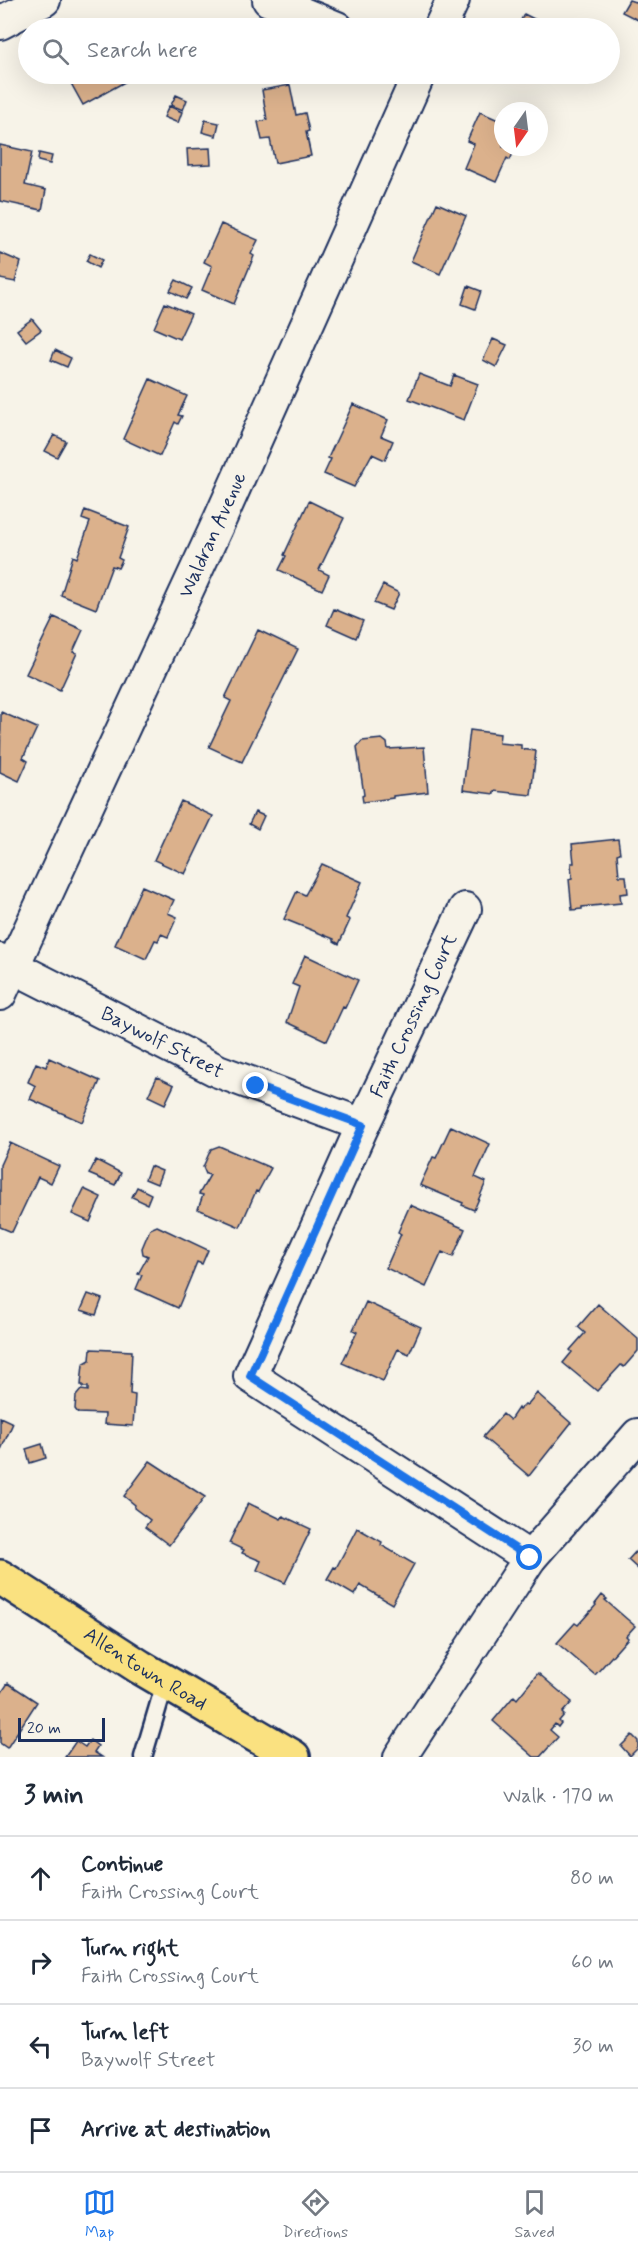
<!DOCTYPE html>
<meta charset="utf-8">
<style>
:root{--surface:#fff;--page:#f2f2f3;--text:#1f2937;--muted:#747a83;--line:#e0e1e3;--accent:#1a73e8}
body{margin:0;font-family:Mynerve,sans-serif;background:var(--page);color:var(--text)}
.compass{position:absolute;left:494px;top:102px;width:54px;height:54px;border-radius:50%;background:var(--surface);box-shadow:0 6px 24px #0002;rotate:194deg}
.scale{position:absolute;left:18px;bottom:15px;width:87px;box-sizing:border-box;padding-left:6px;border:3px solid #1b2f5e;border-top:0;font-size:16px;line-height:21px;white-space:nowrap;color:#1b2f5e;-webkit-text-stroke:4px #f7f3e8;paint-order:stroke}
.stop{position:absolute;width:18px;height:18px;margin:-14px;border:4px solid #1a73e8;border-radius:50%;background:#fff}
.stop.end{background:#1a73e8;border-color:#fff;box-shadow:0 2px 6px #0008}
.list{margin:0;padding:0;list-style:none}
h2{display:flex;justify-content:space-between;align-items:center;height:78px;margin:0;padding:0 24px;font-size:26px}
h2 small{font-size:20px;font-weight:400;color:var(--muted)}
.list li{display:grid;grid-template-columns:39px 1fr auto;gap:18px;align-items:center;box-sizing:border-box;height:84px;padding:0 24px;border-top:2px solid var(--line)}
.list b{display:block;font-size:22px;white-space:nowrap}
.list p{margin:0;font-size:20px;white-space:nowrap;color:var(--muted)}
.list em{font-size:20px;font-style:normal;color:var(--muted)}
.icon{flex:none;width:33px;height:33px;fill:none;stroke:currentColor;stroke-width:2;stroke-linecap:round;stroke-linejoin:round}
.map{position:relative;flex:none;width:638px;height:1757px;overflow:hidden}
.search{position:absolute;background:var(--surface);box-shadow:0 6px 24px #0002;left:18px;right:18px;top:18px;height:66px;display:flex;align-items:center;gap:15px;box-sizing:border-box;padding:0 21px;border-radius:33px;color:var(--muted);font-size:22px}
.sheet{height:414px;background:var(--surface)}
nav{display:flex;justify-content:space-around;align-items:center;box-sizing:border-box;height:84px;border-top:2px solid var(--line);background:var(--surface);font-size:16px;color:var(--muted)}
nav a{display:grid;justify-items:center;gap:3px}
nav .on{color:var(--accent)}
.map>svg:first-child{display:block}
</style>
<div class="map">
<svg width="638" height="1757" viewBox="0 0 638 1757">
<rect width="100%" height="100%" fill="#f7f3e8"/>
<filter id="ink" filterUnits="userSpaceOnUse"><feTurbulence type="fractalNoise" baseFrequency=".0167" numOctaves="2"/><feDisplacementMap in="SourceGraphic" scale="12" xChannelSelector="R" yChannelSelector="G"/><feConvolveMatrix kernelMatrix="1 2 1 2 8 2 1 2 1" color-interpolation-filters="sRGB"/></filter>
<g filter="url(#ink)">
<path fill="#dbb18c" stroke="#1b2f5e" stroke-width="1.5" d="M629,0L638,3V20L622,12Z
M524,14L552,28H517Z
M71,74H129L132,78L83,105L67,76Z
M290,85L296,115L305,113L309,131L306,132L311,156L275,163L270,139L262,140L258,122L267,120L262,90Z
M176,95L187,100L183,110L171,105Z
M169,106L182,112L178,123L164,117Z
M480,112L503,122V147H516L510,160L507,158L496,182L464,168L474,144L467,141Z
M205,120L219,123L216,136L202,132Z
M0,145L32,152L25,185L46,190L42,210L0,201Z
M210,148L211,164L188,165L187,149Z
M39,153L52,156L50,164L38,161Z
M437,203L466,216L440,274L411,261Z
M221,224L258,240L251,254L254,256L234,304L202,290L212,266L204,262Z
M0,253L21,262L15,282L0,279Z
M90,254L102,260L98,268L86,261Z
M176,280L192,288L186,299L170,291Z
M468,286L481,291L475,309L462,304Z
M165,303L191,314L179,339L154,328Z
M32,319L41,330L26,341L17,330Z
M493,339L507,345L496,367L483,360Z
M55,350L71,358L67,367L51,360Z
M419,374L450,386L454,375L478,384L464,420L409,399Z
M150,379L187,396L178,415L182,416L178,424L175,422L160,456L123,439Z
M353,404L388,420L381,436L393,441L385,460L372,454L354,487L324,474L331,459L328,458Z
M54,435L66,441L57,457L45,451Z
M309,501L344,518L319,570L329,575L322,590L279,570L286,556L284,555Z
M85,510L129,527L118,558L122,560L118,568L112,566L96,609L61,595L73,556L77,558L90,522L82,519Z
M383,585L399,593L391,610L374,603Z
M334,609L363,621L356,638L327,625Z
M54,617L83,630L73,652L77,653L60,690L26,674Z
M258,630L298,649L242,762L209,747L231,701L225,698Z
M1,712L37,728L23,758L28,761L19,781L0,772Z
M470,730L500,734L499,743L521,745V749L536,751L531,795L494,791V794L463,790Z
M382,739L387,743L388,749L424,747L428,792L393,796V798L363,802L362,796L364,795L357,747L362,741Z
M181,801L213,816L185,874L154,860Z
M255,812L264,816L258,829L249,824Z
M618,839L620,853L617,854L619,876H626L628,893L620,894L621,903L582,907V909L572,910L569,879L572,878L571,863H574L572,844Z
M322,864L362,882L346,918L350,920L339,944L334,941V939L284,919L297,891L305,895Z
M142,886L174,900L168,913L177,917L168,937L161,934L158,941L155,940L146,959L115,945Z
M305,955L358,980L345,1008L343,1007L327,1041L287,1022L299,987L292,984Z
M49,1058L100,1081L82,1122L30,1099L36,1086L28,1082L36,1063L46,1067Z
M157,1077L174,1085L165,1104L148,1096Z
M451,1126L490,1144L475,1177L486,1182L474,1210L462,1205L463,1203L420,1185L433,1157L436,1158Z
M10,1143L59,1166L51,1183L38,1177L12,1232L0,1227V1165Z
M219,1146L271,1168L258,1192L256,1191L240,1227L198,1209L203,1195L199,1194L210,1175L206,1174L203,1167L211,1149Z
M96,1160L121,1173L115,1185L89,1174Z
M150,1166L162,1171L157,1184L145,1179Z
M137,1187L151,1194L147,1204L132,1197Z
M84,1189L101,1197L90,1222L72,1214Z
M410,1205L465,1229L453,1257L442,1252L426,1287L386,1268L401,1234L398,1232Z
M157,1226L208,1250L202,1264L197,1262L178,1308L136,1289L142,1275L138,1274L148,1256L143,1254L142,1248L150,1229Z
M88,1294L102,1299L96,1315L81,1310Z
M366,1302L421,1327L409,1354L398,1349L383,1381L342,1363L357,1332L353,1330Z
M598,1304L638,1339V1351L624,1367L621,1365L597,1391L563,1363L572,1352L570,1350L585,1333L578,1327Z
M91,1349L132,1351L130,1394L135,1395L133,1426L104,1424L105,1414L78,1413L75,1409L76,1396L81,1390L88,1391V1387H83V1385H81L83,1364L90,1360Z
M537,1393L571,1423L529,1476L483,1437L503,1414L510,1420L518,1408L519,1410L525,1404L527,1405Z
M0,1417L13,1423L0,1452Z
M42,1444L46,1458L30,1463L26,1449Z
M150,1461L205,1497L169,1545L145,1527L150,1520L134,1508L135,1505L124,1496Z
M248,1503L281,1519L283,1516L311,1529L285,1583L257,1570L261,1561L242,1553L244,1550L229,1543Z
M357,1528L382,1542L381,1545L414,1564L392,1604L360,1585L354,1595L327,1579L334,1567L336,1568Z
M638,1549V1569L628,1560Z
M602,1595L607,1599L605,1600L635,1626L626,1636L628,1638L595,1675L557,1643L575,1623L578,1625L596,1605L595,1604Z
M538,1673L572,1702L562,1713L564,1715L559,1721L561,1723L558,1727L555,1724L550,1730L558,1737L540,1757H534L493,1721L514,1696L517,1699Z
M8,1683L37,1702L7,1748L0,1743V1695Z
M632,1735L638,1741V1748L630,1756L621,1746Z
M90,1740L98,1746L94,1752L102,1757H65L76,1741L85,1747Z"/>
<g fill="none" stroke-linecap="round" stroke-linejoin="round">
<defs>
<path id="lane" d="M143,1757L165,1683"/>
<g id="street">
<path d="M269,0L337,28"/>
<path d="M0,23L44,0"/>
<path d="M440,28L453,0"/>
<path d="M465,909L363,1125L250,1376L530,1558"/>
<path id="s1" d="M0,960L218,1071L363,1125"/>
<path id="s2" d="M0,994L221,517L419,74"/>
<path d="M400,1757L530,1558L638,1435"/>
</g>
<g id="primary">
<path id="s3" d="M0,1577L140,1667L293,1757"/>
</g>
</defs>
<use href="#lane" stroke="#1b2f5e" stroke-width="21"/>
<use href="#street" stroke="#1b2f5e" stroke-width="36"/>
<use href="#primary" stroke="#1b2f5e" stroke-width="38"/>
<use href="#lane" stroke="#f7f3e8" stroke-width="16"/>
<use href="#street" stroke="#f7f3e8" stroke-width="32"/>
<use href="#primary" stroke="#fae180" stroke-width="33"/>
</g>
</g>
<g fill="none" stroke-linecap="round" stroke-linejoin="round" filter="url(#ink)">
<path stroke="#1a73e8" stroke-width="8" d="M256,1086L363,1125L250,1376L530,1558"/>
</g>
<g text-anchor="middle" dominant-baseline="central" stroke-width="4.5" stroke-linejoin="round" paint-order="stroke">
<g font-size="20" fill="#1b2f5e" stroke="#f7f3e8">
<text stroke="none"><textPath href="#s2" startOffset="506">Waldran Avenue</textPath></text>
<text transform="translate(414 1016) rotate(-65)">Faith Crossing Court</text>
<text stroke="none"><textPath href="#s1" startOffset="182">Baywolf Street</textPath></text>
<text stroke="none"><textPath href="#s3" startOffset="172">Allentown Road</textPath></text>
</g>
</g>
</svg>
<svg class="compass" viewBox="-18 -18 36 36"><path d="M0-13l5 13h-10z" fill="#e53935"/><path d="M0 13l5-13h-10z" fill="#747a83"/></svg>
<div class="scale">20 m</div>
<div class="stop" style="left:530px;top:1558px"></div>
<div class="stop end" style="left:256px;top:1086px"></div>
<div class="search"><svg class="icon" aria-label="search" viewBox="0 0 24 24"><circle cx="10" cy="10" r="6"/><path d="M15 15l6 6"/></svg>Search here</div>
</div>
<section class="sheet">
<h2>3 min<small>Walk · 170 m</small></h2>
<ul class="list">
<li><svg class="icon" aria-label="ahead" viewBox="0 0 24 24"><path d="M12 20V5M6 11l6-6 6 6"/></svg><div><b>Continue</b><p>Faith Crossing Court</p></div><em>80 m</em></li>
<li><svg class="icon" aria-label="right" viewBox="0 0 24 24"><path d="M7 20v-9h11M14 6l5 5-5 5"/></svg><div><b>Turn right</b><p>Faith Crossing Court</p></div><em>60 m</em></li>
<li><svg class="icon" aria-label="left" viewBox="0 0 24 24"><path d="M17 20v-9H6M10 6l-5 5 5 5"/></svg><div><b>Turn left</b><p>Baywolf Street</p></div><em>30 m</em></li>
<li><svg class="icon" aria-label="arrive" viewBox="0 0 24 24"><path d="M6 21V4h12l-3 4 3 4H6"/></svg><div><b>Arrive at destination</b></div></li>
</ul>
</section>
<nav>
<a class="on"><svg class="icon" aria-label="map" viewBox="0 0 24 24"><path d="M3 6l6-2 6 2 6-2v14l-6 2-6-2-6 2zM9 4v14M15 6v14"/></svg>Map</a>
<a><svg class="icon" aria-label="directions" viewBox="0 0 24 24"><path d="M12 3l9 9-9 9-9-9zM9 14v-3h6M13 9l2 2-2 2"/></svg>Directions</a>
<a><svg class="icon" aria-label="saved" viewBox="0 0 24 24"><path d="M7 4h10v16l-5-4-5 4z"/></svg>Saved</a>
</nav>
